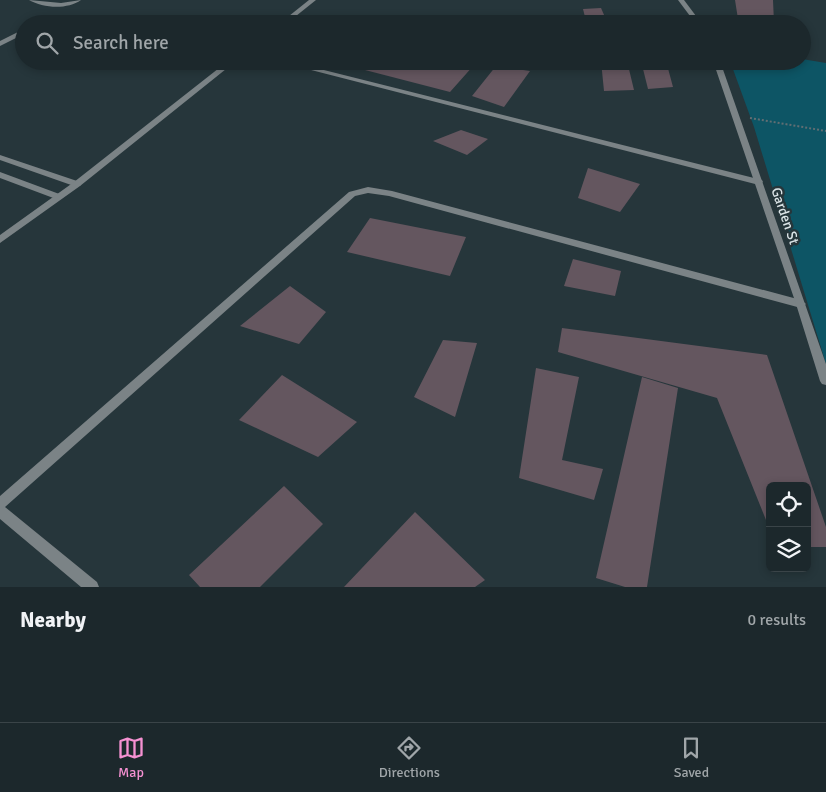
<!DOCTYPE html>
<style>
:root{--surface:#1c282c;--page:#253034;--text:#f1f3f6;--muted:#a0a6a9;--line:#3a4448;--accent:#f591d2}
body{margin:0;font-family:Signika,sans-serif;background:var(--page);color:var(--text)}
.controls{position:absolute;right:15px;bottom:15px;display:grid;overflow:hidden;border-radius:8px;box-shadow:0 2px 8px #0003}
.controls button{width:45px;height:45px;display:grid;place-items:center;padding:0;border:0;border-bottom:1px solid var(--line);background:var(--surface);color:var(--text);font:25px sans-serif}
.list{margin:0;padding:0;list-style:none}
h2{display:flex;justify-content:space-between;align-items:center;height:65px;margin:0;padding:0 20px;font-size:21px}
h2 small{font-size:16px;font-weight:400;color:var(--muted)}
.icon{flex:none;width:28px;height:28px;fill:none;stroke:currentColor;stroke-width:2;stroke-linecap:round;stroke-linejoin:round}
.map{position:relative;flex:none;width:826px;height:587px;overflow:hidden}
.search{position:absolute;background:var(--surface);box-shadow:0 2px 8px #0003;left:15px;right:15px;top:15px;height:55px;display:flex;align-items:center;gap:12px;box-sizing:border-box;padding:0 18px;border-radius:28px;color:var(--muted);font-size:19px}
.sheet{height:135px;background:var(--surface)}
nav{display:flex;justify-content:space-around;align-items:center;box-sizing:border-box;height:70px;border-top:1px solid var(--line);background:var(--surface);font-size:14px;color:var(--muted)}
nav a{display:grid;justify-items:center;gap:2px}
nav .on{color:var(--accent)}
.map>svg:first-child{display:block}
</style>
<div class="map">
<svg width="826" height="587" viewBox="0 0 826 587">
<rect width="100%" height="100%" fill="#26363b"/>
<path fill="#0d5565" d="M802,59L826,63V364L754,127L730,61H802Z"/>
<path fill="#64565f" d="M735,0H773L774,23L738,19Z
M601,8L608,24H550L548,19L586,21L583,9Z
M375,61H458L474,65L450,92L365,70Z
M601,61H627L634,90L604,91Z
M641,61H666L673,87L648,89Z
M496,66L530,71L504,107L472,96Z
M461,130L488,139L467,155L433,141Z
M588,168L640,184L620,212L578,198Z
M370,218L466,237L450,276L347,252Z
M573,259L621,271L615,296L564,286Z
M290,286L326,312L299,344L240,326Z
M562,328L767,355L826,527V547H807V486H770V530L717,398L558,352Z
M443,340L477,343L455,417L414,397Z
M536,368L579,377L562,460L603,469L594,500L519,478Z
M282,375L357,422L318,457L239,420Z
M642,377L678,388L647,587H625L596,578Z
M284,486L323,524L260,587H200L189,575Z
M415,512L485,580L475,587H344Z"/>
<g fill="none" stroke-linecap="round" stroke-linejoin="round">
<path stroke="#616e73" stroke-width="2" stroke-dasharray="2 2" stroke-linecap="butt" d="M750,118L826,131"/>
<path fill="#7b8386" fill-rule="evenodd" d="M29,0L61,3L81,0C67,10 43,8 29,0Z
M24,29V34L0,46V41Z
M0,155L80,182L81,184L80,186H74L0,160Z
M0,172L62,195L63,197L59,200L56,199L0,178Z"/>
<path fill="#7b8386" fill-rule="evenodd" d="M309,0H316L286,24H279Z
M228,61H236L80,186L0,243V235L74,182Z
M276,61H288L762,180L763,182L759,185Z
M368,187L392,191L801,300L806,304L801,308L389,196L368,193L355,196L5,507L97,582L99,587H81L0,519V496L349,192Z"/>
<path fill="#7b8386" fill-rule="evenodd" d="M678,0H684L702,24H696Z
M713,61H720L826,364V385L822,384L820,381L796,304Z"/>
</g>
<g text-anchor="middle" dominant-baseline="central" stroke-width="5" stroke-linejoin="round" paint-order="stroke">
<g font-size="14" fill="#dbe4e7" stroke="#26363b">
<text transform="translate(785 216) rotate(71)">Garden St</text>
</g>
</g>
</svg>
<div class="controls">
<button><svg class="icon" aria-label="locate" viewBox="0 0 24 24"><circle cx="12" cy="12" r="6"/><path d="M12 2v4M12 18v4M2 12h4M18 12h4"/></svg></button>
<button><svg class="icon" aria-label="layers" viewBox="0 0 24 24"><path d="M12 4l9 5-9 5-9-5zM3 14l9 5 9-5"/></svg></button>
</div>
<div class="search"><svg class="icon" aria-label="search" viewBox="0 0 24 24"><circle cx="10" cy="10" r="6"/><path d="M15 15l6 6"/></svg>Search here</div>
</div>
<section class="sheet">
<h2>Nearby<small>0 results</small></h2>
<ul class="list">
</ul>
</section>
<nav>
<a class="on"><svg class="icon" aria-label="map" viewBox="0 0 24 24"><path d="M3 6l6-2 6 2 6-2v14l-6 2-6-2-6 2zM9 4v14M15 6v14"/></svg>Map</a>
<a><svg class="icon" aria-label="directions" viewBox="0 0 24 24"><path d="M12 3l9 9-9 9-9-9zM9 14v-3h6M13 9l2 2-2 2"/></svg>Directions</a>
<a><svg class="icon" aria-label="saved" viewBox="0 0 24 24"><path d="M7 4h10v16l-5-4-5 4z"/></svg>Saved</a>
</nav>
